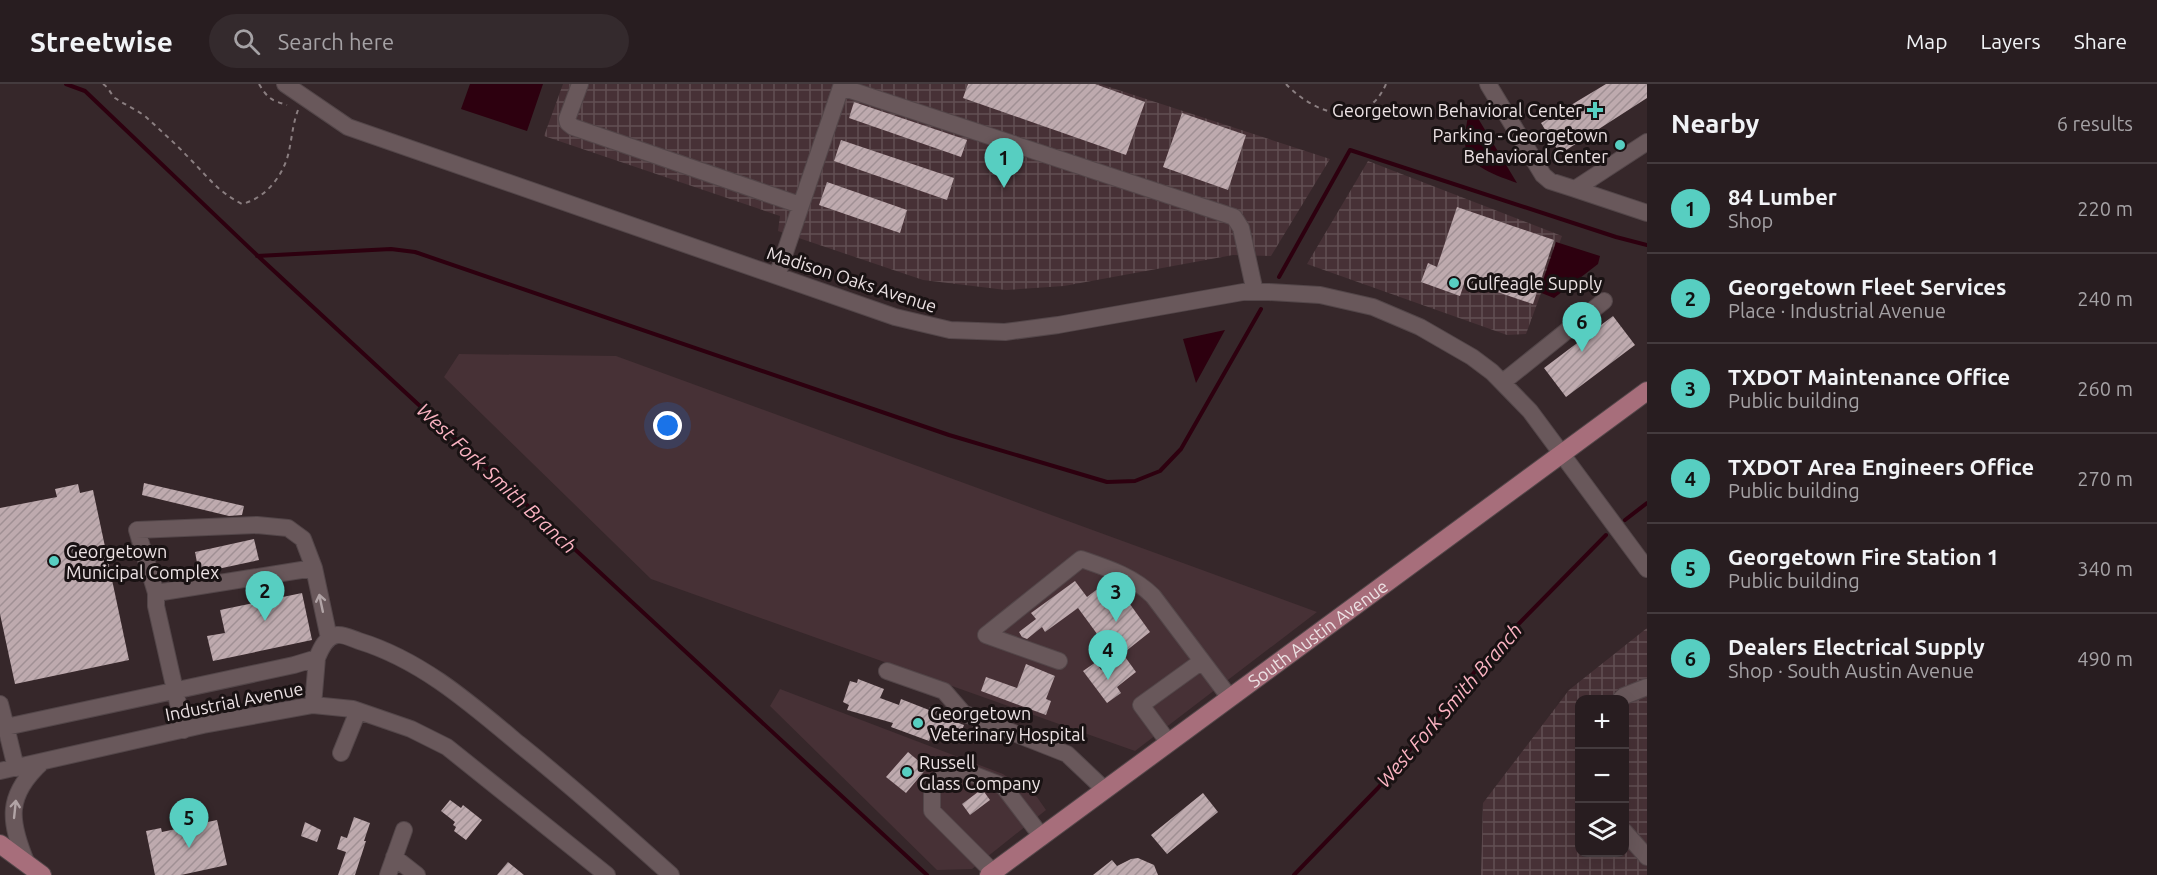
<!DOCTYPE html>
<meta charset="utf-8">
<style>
:root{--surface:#281d20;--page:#342a2d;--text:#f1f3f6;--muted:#a5a2a5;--line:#443b3e;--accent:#57cec1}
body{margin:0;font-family:Ubuntu,sans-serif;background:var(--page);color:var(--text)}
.controls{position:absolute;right:18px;bottom:18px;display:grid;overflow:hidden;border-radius:12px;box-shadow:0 6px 24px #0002}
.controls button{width:54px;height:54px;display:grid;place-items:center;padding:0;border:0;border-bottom:2px solid var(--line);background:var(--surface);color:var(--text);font:30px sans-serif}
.you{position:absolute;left:668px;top:342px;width:21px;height:21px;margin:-15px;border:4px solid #fff;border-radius:50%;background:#1a73e8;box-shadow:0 0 0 9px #1a73e833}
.badge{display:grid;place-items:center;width:39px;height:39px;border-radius:50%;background:var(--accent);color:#111;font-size:20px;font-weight:700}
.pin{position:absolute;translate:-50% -50px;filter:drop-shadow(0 2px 3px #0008)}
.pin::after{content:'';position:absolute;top:32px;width:21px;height:18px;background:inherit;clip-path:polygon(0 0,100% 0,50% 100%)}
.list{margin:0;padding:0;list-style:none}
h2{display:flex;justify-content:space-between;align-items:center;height:78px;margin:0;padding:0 24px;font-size:26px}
h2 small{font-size:20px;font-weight:400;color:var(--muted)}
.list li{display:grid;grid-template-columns:39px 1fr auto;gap:18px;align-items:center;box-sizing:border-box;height:90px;padding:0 24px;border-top:2px solid var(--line)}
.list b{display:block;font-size:22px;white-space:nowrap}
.list p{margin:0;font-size:20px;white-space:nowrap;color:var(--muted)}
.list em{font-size:20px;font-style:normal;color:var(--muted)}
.icon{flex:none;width:33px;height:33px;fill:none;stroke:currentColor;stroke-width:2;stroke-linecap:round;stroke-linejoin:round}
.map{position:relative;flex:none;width:1647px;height:791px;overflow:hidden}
header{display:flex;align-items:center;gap:36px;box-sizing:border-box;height:84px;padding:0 30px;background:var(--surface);border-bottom:2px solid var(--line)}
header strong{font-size:28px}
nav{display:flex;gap:33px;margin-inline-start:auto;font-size:21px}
.search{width:420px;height:54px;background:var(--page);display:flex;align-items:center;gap:15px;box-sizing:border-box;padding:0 21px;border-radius:33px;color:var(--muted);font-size:22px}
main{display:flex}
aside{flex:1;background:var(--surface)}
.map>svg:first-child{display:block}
</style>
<header>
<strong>Streetwise</strong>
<div class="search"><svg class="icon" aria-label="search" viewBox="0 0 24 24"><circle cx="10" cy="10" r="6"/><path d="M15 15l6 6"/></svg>Search here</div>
<nav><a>Map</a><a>Layers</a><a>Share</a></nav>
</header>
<main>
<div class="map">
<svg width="1647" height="791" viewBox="0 0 1647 791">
<defs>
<pattern id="industrial-grid" width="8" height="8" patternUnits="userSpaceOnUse" patternTransform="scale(1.5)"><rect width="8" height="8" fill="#473136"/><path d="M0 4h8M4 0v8" fill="none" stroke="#624f53"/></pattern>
<pattern id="building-hatch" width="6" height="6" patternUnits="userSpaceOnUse" patternTransform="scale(1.5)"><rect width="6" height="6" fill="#beaaae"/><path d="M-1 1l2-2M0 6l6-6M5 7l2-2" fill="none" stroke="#a09094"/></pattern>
</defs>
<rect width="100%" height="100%" fill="#36272a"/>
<path fill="#473136" d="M459,270L616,272L1317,528L1135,667L651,495L444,293Z
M780,605L1003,690L1037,713L1046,726L972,785L937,786L770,622Z"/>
<path fill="url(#industrial-grid)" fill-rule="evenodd" d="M563,0H1100L1330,75L1271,172L1233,171L1064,202L1006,206L923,196L778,147L780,132L544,52Z
M1368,77L1562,152L1526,250L1507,251L1307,180Z
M1647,544V791H1481L1483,719L1569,606ZM1580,616H1624V768H1580Z"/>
<path fill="#2d000f" d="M470,0H543L527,47L461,25Z
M1470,21L1517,99C1499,92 1465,83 1465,58C1465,46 1468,33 1470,21Z
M1556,158L1600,172L1598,180L1554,214L1539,208Z
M1225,246L1196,299L1183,255Z"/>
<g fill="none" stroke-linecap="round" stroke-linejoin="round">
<path stroke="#2d000f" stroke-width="4" d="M66,0L85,7L260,174L927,791
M257,172L391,165L415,168L949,351L1107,398L1135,397L1160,387L1181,365L1261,225
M1279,193L1350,66L1616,153L1647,161
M1625,436L1647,419
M1294,791L1378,704L1492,567L1606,451"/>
</g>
<path fill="url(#building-hatch)" d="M968,0H1095L1145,18L1126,71L963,14Z
M1606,0H1647V14L1560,70L1541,39Z
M854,18L967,56L961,73L849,34Z
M1182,29L1246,51L1228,106L1163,83Z
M841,56L954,94L947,116L834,77Z
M827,98L907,126L900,149L819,121Z
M1457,123L1554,156L1533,220L1465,197L1460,212L1421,198L1428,179L1437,183Z
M1613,232L1635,261L1566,313L1544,284Z
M144,399L244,422L242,431L229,432L142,411Z
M78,400L80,409L93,406L129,576L15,600L0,530V424L57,413L55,405Z
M254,455L259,476L199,489L195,468Z
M1075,497L1087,513L1100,503L1116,524L1127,516L1150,548L1126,567L1113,550L1103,558L1078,524L1045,548L1042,543L1027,555L1022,553L1019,548L1036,535L1031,529Z
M302,509L312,556L213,577L207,552L225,549L220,526Z
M1123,570L1136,588L1117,603L1121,609L1107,619L1083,587L1096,578L1101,586Z
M1026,580L1055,592L1046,615L1051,617L1046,631L981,607L986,593L1017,604Z
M858,595L884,605L880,614L899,621L901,615L929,626L930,623L946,629L945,634L964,641L959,654L940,647L939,651L932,649L929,657L891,643L893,639L847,626L849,621L843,618L850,597L857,599Z
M908,668L927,684L906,709L886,693Z
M982,705L990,716L970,731L962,720Z
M1203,709L1218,728L1167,770L1151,751Z
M450,716L461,724L463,721L482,736L466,756L454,747L456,743L453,741L455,738L441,727Z
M354,733L370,739L364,757H366L355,791H338L346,768L337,765L341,752L347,754Z
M217,736L227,781L181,791H155L146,747L161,744L162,748Z
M305,738L321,746L317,758L301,752Z
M1138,774L1154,781L1158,791H1093L1112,776L1117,782L1131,775Z
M508,778L524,791H497Z"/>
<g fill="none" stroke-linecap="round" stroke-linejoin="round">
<defs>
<path id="minor" d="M285,0L348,43L895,233L950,246L1005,248L1058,241L1243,208H1269L1320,211L1373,223L1420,243L1472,273L1492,288L1530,327L1647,485
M580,0L567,35L568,39L573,43L800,121
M1488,0L1543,91L1550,97L1575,105L1647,58
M1575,105L1647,129
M777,192L841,3L1234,133L1241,144L1255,208
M1503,298L1604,217
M156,509L314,484
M317,574C321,564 326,553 337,551C344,550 353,555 359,557C421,576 470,619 519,660C571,702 621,746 671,791
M1059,577L986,551L1081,475C1107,484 1133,492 1153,512L1230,614
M887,587L944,607L963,629L1067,670L1105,706
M1620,616L1624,612L1647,603
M0,620L6,643L0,644
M184,646L156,522V509L137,446L257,441L288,444L303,455L314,484L329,554
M1169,659L1141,621L1202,577
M341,669L358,627
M16,684L6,643L294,581L317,574L313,621
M0,687L203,641L313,621L353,625L411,645L447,663L607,791
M1624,747L1647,773
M394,773L417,791
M27,780C9,737 5,712 42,678
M993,788L932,727V699L959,685L1003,702L1042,753
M388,791L404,746"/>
<g id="major">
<path d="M0,760L42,791"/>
<path id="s1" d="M989,791L1647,307"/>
</g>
</defs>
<use href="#minor" stroke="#534649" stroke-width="18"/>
<use href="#major" stroke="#534649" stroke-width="20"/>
<path stroke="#8a7e80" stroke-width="2" stroke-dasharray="4.5 4.5" stroke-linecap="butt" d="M103,0C109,4 110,9 115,14C125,21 136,25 146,33C161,47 176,60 190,75C209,94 217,107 242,120C266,114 284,91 289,67C292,53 293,39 298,26
M259,0C268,15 271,16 287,21
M1286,0C1314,30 1365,48 1386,0"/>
<use href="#minor" stroke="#69585b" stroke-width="16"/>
<use href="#major" stroke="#a76e7b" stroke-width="18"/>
</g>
<defs><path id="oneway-shaft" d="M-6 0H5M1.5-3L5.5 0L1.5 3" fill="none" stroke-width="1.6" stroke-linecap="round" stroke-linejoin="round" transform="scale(1.5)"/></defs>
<g stroke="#b1a4a6">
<use href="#oneway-shaft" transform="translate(321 519) rotate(-102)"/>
<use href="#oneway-shaft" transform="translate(15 725) rotate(-84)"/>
</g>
<g fill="#57cec1" stroke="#191213" stroke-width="2">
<path d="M1592 17h6v6h6v6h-6v6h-6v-6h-6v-6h6z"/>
<circle cx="1620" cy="61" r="6"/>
<circle cx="1454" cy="199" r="6"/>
<circle cx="54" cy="477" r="6"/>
<circle cx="918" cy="639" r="6"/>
<circle cx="907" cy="688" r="6"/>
</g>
<g text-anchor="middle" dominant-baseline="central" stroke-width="6" stroke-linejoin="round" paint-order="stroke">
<g font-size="18" fill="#ece2e4" stroke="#191213" text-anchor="start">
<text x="1582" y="26" text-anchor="end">Georgetown Behavioral Center</text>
<text x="1608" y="51" text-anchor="end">Parking - Georgetown<tspan x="1608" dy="21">Behavioral Center</tspan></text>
<text x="1466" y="199">Gulfeagle Supply</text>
<text x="66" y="467">Georgetown<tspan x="66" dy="21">Municipal Complex</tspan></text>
<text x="930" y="629">Georgetown<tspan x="930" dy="21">Veterinary Hospital</tspan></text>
<text x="919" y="678">Russell<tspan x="919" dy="21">Glass Company</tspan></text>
</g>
<g font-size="18" fill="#ece2e4" stroke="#191213">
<text transform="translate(852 195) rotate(18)">Madison Oaks Avenue</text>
<text stroke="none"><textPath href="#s1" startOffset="408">South Austin Avenue</textPath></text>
<text transform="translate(234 617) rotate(-11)">Industrial Avenue</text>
</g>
<g font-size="20" font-style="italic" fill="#fbb3c2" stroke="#191213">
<text transform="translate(497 394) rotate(43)">West Fork Smith Branch</text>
<text transform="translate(1449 621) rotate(-49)">West Fork Smith Branch</text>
</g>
</g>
</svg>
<div class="controls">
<button>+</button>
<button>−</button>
<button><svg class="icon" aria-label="layers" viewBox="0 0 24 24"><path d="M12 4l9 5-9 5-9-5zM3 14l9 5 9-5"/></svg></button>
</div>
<div class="you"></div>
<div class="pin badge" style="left:1004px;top:104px">1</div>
<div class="pin badge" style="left:265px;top:537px">2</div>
<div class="pin badge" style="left:1116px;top:538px">3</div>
<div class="pin badge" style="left:1108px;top:596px">4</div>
<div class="pin badge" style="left:189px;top:764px">5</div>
<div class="pin badge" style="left:1582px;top:268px">6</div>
</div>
<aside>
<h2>Nearby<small>6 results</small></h2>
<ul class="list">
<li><span class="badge">1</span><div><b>84 Lumber</b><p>Shop</p></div><em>220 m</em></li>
<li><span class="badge">2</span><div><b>Georgetown Fleet Services</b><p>Place · Industrial Avenue</p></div><em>240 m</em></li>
<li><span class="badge">3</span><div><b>TXDOT Maintenance Office</b><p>Public building</p></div><em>260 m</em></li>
<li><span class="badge">4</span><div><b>TXDOT Area Engineers Office</b><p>Public building</p></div><em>270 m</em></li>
<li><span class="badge">5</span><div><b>Georgetown Fire Station 1</b><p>Public building</p></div><em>340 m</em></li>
<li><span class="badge">6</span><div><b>Dealers Electrical Supply</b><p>Shop · South Austin Avenue</p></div><em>490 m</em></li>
</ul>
</aside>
</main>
